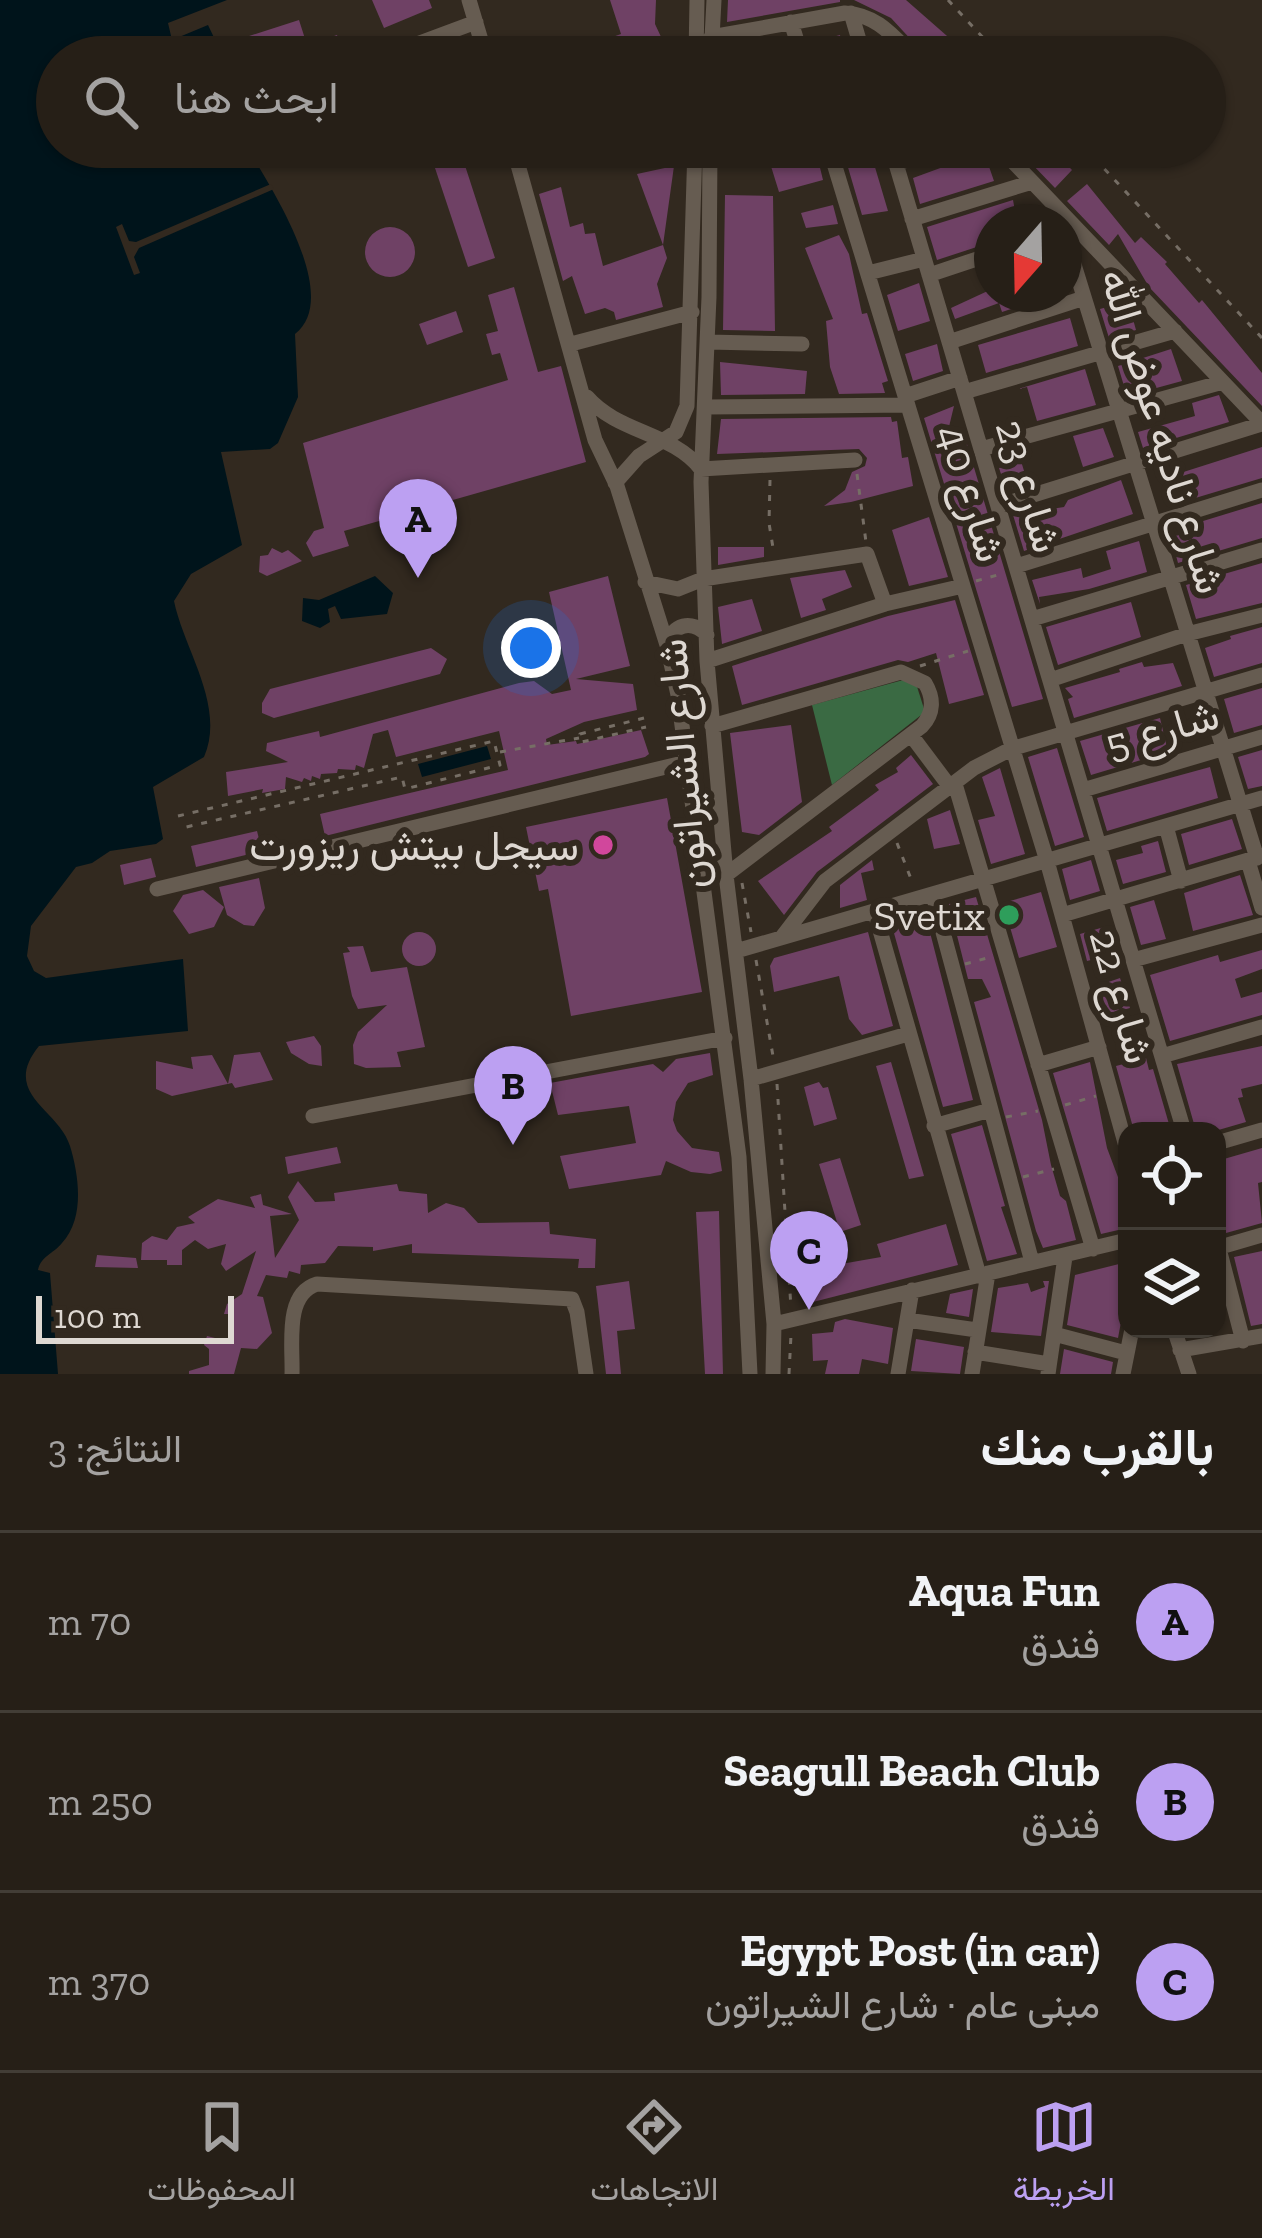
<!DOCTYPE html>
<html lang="ar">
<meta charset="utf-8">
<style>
:root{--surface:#261f17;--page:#2e2720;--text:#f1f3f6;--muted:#a4a2a1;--line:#423d36;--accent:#bca0f2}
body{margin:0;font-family:"Zilla Slab",Vazirmatn,serif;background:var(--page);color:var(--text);direction:rtl}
.controls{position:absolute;right:36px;bottom:36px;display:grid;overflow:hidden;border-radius:24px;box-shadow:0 3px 9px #0004}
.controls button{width:108px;height:108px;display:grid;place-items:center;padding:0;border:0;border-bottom:3px solid var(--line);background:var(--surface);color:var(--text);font:60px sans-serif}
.compass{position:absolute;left:974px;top:204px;width:108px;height:108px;border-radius:50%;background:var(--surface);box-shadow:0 3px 9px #0004;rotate:200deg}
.scale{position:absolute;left:36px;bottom:30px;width:198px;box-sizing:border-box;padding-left:12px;border:6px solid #ded8d2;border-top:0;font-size:33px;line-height:42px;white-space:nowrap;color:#ded8d2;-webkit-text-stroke:9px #32291f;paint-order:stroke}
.you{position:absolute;left:531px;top:648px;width:42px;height:42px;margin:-30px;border:9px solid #fff;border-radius:50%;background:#1a73e8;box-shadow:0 0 0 18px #1a73e833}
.badge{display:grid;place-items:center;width:78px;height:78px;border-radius:50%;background:var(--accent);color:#111;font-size:39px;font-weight:700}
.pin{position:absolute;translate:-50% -99px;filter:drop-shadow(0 3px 6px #0008)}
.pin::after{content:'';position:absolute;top:63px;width:42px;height:36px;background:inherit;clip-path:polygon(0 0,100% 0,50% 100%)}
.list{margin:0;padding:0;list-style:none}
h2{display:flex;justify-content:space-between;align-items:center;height:156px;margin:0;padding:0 48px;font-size:51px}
h2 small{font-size:39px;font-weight:400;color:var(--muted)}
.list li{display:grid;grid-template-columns:78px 1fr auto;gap:36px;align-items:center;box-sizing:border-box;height:180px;padding:0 48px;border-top:3px solid var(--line)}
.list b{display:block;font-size:45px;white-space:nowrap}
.list p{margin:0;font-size:39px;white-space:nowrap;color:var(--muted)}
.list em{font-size:39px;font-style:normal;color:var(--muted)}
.icon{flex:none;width:66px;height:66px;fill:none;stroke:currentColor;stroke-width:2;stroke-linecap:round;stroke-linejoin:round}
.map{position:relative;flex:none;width:1262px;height:1374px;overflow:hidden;direction:ltr}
.search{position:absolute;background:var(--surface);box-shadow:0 3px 9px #0004;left:36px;right:36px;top:36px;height:132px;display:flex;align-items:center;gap:30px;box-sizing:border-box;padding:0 42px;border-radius:66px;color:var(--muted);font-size:45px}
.sheet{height:696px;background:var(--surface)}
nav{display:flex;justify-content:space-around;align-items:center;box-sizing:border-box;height:168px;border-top:3px solid var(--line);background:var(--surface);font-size:33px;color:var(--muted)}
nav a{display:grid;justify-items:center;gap:6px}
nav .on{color:var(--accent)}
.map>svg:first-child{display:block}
</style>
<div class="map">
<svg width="1262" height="1374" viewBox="0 0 1262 1374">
<rect width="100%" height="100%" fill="#32291f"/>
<path fill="#3a6a43" d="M914,677L925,712L832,785L812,705Z"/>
<path fill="#00141b" d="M0,0H227L168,23L172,40L208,25L218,46L191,57H57V147H247C270,186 343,297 295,334L298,397L278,443L270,449L221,452L242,545L191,574L174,601C184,650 226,706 204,757L153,787L163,839L156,844L110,851L92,863L76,867L31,926L27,956L34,971L46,978L183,959L188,1031L39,1046C0,1094 59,1109 70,1146C79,1176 85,1218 62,1243C53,1254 41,1256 38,1270L50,1273L58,1374H0Z
M375,576L393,593L387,614L341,619L335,606L328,609L330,622L320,628L302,621L303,598L319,600Z
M487,746L491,759L422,777L418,764Z"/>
<path fill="#32291f" d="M271,184L274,189L139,248L134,257L140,273L134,275L116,227L122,224L129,241L136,242Z"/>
<path fill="#6f4165" d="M372,0H429L432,8L384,28Z
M610,0H656L655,24L662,39L672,36L676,53L670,57H556L621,34Z
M728,0H840V2L727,22Z
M854,0H906L971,57H927L891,18Z
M299,20L307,45L337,35L344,57H256L249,36Z
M840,35L845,57H815L810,43Z
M428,147H459L495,258L468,267Z
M765,147H815L823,180L779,192Z
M842,147H869L888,211L862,215Z
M1043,147H1050L1072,170L1055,188L1029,161Z
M984,152L994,181L920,204L913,178Z
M674,166L663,245L637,174Z
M1087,184L1135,243L1141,237L1167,262L1165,264L1199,303L1202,300L1262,373V406L1149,287L1118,234L1109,245L1067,201Z
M561,187L570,227L583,223L585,234L595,233L603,266L663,245L667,258L657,284L663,307L616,320L614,312L605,308L585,314L572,276L563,281L539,194Z
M725,195L773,196L775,331L723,330Z
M1013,200L1017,222H992V242L937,260L927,227Z
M833,205L838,224L806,228L801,213Z
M365 252a25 25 0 1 1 50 0a25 25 0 1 1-50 0Z
M839,235L849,254L862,314L867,313L888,381L882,383L885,393L839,394L830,367L826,321L833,319L805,248Z
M919,283L930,321L898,331L887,295Z
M514,287L538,372L561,366L586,462L344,531L349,546L313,557L306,543L314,531L324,528L303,443L508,380L500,353L492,355L486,334L498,331L488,295Z
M992,289V294H1058L1002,312L999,303L955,319L951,308Z
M1128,301L1136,330L1109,338L1100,309Z
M456,311L463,332L427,345L419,324Z
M1070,318L1078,346L986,373L978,345Z
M937,344L943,371L913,381L905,354Z
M1171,349L1182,381L1127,396L1118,366Z
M720,362L807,371L805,394L721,395Z
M1085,369L1096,405L1037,421L1027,387L1018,389Z
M1219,395L1229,422L1143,448L1138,432L1195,416L1192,403Z
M954,406L946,439L964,434L1043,699L1012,707L924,418Z
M891,417L892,422L897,421L902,458L908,457L913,486L851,502L824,506L845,490L852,472L865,466L867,458L859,449L717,454L721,419Z
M1103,428L1114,457L1083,467L1073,436Z
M1262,447V478L1182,502L1174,475Z
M1021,461L1028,484L1013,489L1012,484L1005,486L999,468Z
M1121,480L1133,514L1024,551L1013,515L1064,507L1068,500Z
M1262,503V538L1178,563L1171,537L1192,532L1190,525Z
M929,517L948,577L909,586L892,530Z
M1139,541L1147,572L1089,589L1039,597L1040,604L1032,580L1081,568L1083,578L1111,569L1106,551Z
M718,547H764V557L718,565Z
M272,548L282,553L288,550L302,561L267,576L259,572L260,556L268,555Z
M1262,563V603L1196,619L1186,585Z
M845,570L852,587L822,599L826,610L801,618L790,578Z
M608,576L630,666L576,679L633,684L637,710L584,722L546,739L547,745L576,741L577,744L641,730L649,754L645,757L325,836L320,814L508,770L499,731L396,757L388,730L373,734L364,768L356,765L355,770L338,769L337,773L321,774L320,779L312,776L311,781L304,778L302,782L286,777L285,789L262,793L263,789L228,796L226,772L288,762L266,751L267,743L319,731L320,737L519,683L534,681L552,694L571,690L549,592Z
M752,599L762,631L722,644L718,607Z
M955,600L984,695L949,704L936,653L908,662L898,660L742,705L732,666L888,616Z
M1131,602L1141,637L1058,665L1046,627Z
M1262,627V663L1214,677L1205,648L1231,639L1230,636Z
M431,648L447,659L440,674L274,718L262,713V703L270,689Z
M1142,662L1144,667L1173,663L1182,686L1074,718L1068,699L1073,697L1065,688L1120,672L1119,669Z
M1262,688V725L1234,733L1224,699Z
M1160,718L1168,752L1091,775L1080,741Z
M791,725L802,802L759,835L742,832L730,733Z
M1057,748L1084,837L1055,846L1028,757Z
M1262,750V786L1248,789L1238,757Z
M911,755L933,784L817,872L784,915L758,881L832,831L829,827L879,790L875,785L898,772L896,768Z
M1210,767L1218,798L1107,831L1097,798Z
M1000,768L1025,854L991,864L978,820L995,816L982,777Z
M667,798L702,992L571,1016L548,889L539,891L526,827Z
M950,810L960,844L934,849L927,819Z
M1232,819L1242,849L1189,865L1181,834Z
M257,831L262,851L196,867L191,846Z
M1158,841L1166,872L1123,884L1116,860L1143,853L1141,846Z
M151,858L156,877L124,885L120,865Z
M872,860L874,870L861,873L867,900L840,908V885Z
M1091,860L1100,891L1070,900L1062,869Z
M1240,875L1253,915L1193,931L1184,893Z
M259,878L265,908L254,926L244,925L227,915L219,887Z
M203,890L224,907L214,927L189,934L173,911L183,895Z
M1041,892L1057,947L1019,958L1003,903Z
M976,897L1042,1120L1051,1165L1060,1196L1066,1201L1076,1240L1043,1248L1036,1231L974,1002L991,997L982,979H968L949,904Z
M1154,900L1166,939L1141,945L1130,907Z
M924,909L973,1100L943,1107L890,919Z
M1104,927L1112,955L1087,961L1080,934Z
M868,932L893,1026L862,1035L849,1019L839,976L774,992L770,966L774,958Z
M402 949a17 17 0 1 1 34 0a17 17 0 1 1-34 0Z
M363,946L371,972L407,967L425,1047L397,1052L401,1067L366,1068L354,1064L353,1045L358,1032L387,1005L358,1009L352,996L343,953L350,952L347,947Z
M1262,950V969L1235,979L1241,998L1262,992V1015L1170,1041L1150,975L1218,955L1220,962Z
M1120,978L1130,1008L1102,1016L1094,987Z
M314,1036L321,1046L322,1066L309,1064L291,1053L286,1042Z
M1262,1046V1084L1241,1089L1243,1097L1238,1098L1246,1122L1215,1131H1196L1177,1064Z
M260,1052L273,1080L235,1088L232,1083L172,1096L156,1089V1061L193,1069L191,1057L212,1055L228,1084L234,1055Z
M710,1053L713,1075L688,1083L676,1102L673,1120L677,1131L692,1148L719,1152L722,1171L710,1174L691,1172L666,1161L661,1175L569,1189L560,1156L636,1143L629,1106L558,1115L550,1083L653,1064L663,1072L676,1059Z
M1146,1058L1149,1070L1153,1069L1171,1131H1134L1116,1066Z
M891,1062L924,1176L909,1179L876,1066Z
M1090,1062L1107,1148L1127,1201V1228L1101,1234L1053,1073Z
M819,1082L823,1088L828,1087L837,1119L814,1126L804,1087Z
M982,1125L1005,1206L1001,1207L1017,1254L987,1261L951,1134Z
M337,1147L341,1163L288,1174L285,1157Z
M1262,1148V1182L1258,1183L1262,1223L1226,1233L1217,1225V1161Z
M840,1158L861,1225L840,1232L819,1164Z
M298,1181L315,1202L335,1201L334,1193L397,1184L399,1191L427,1194L428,1213L446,1203L464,1208L478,1223L549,1222L550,1234L596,1239L595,1268H578L579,1259L412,1253V1244L373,1251V1247L338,1246L325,1263L301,1265L300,1274L289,1271L287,1278L266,1275L257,1296L263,1297L272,1333L257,1349L241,1348L234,1374H189V1371L209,1365V1349L204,1345L207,1336L231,1342L232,1314H224L227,1304L242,1294L256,1251L226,1271L221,1264L226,1244L208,1249L195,1240L182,1250V1265H167V1260H141L142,1243L152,1236L167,1240L177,1227L195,1223L188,1217L218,1199L255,1208L250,1197L261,1194L263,1205L292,1214L270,1216L275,1258L299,1220L288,1197Z
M719,1211L723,1374H705L696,1212Z
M946,1224L958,1265L813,1302L807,1270L881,1257L877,1244Z
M1262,1251V1324L1251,1326L1234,1257Z
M97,1255L136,1258L138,1268L95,1267Z
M1127,1262V1290L1118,1338L1067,1325L1075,1275Z
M629,1281L635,1329L617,1331L621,1374H606L596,1286Z
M1043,1281H1049L1041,1336L991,1332L998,1288L1028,1283L1031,1292L1045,1287Z
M973,1289L969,1317L946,1313L950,1294Z
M845,1319L893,1328L888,1364L862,1359L859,1374H825L828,1360L813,1361L812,1334L833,1332L835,1322Z
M916,1339L964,1347L960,1374L911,1371Z
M1064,1349L1113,1362L1111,1374H1060Z"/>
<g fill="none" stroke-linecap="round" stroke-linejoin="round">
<path stroke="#766e65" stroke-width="3" stroke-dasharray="6 9" stroke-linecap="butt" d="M948,0L1001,57
M1084,147L1262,338
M857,474L866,542
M770,480L769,523L774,554
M976,581L1001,574
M920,666L968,651
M644,718L580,734L582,742L646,727
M500,752L579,738
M178,816L494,741L500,765L405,789L402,777L182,828
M897,843L913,884
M742,883L751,932
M756,960L773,1056
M965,964L991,957
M777,1084L791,1308
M1065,1105L1096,1096
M1006,1117L1038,1111
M1023,1177L1054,1169
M789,1374L791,1335"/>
<path stroke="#665c51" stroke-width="15" d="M469,0L486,57
M851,13L864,57
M791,22L802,57
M711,37L845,13C877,15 892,35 914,57
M382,57L476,22
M696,57L697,0
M711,57L714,0
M513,147L595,440L617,486L667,645L678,695L739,1157L750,1374
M710,147L709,297L701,482L707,661L726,875L751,1079L774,1324L773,1374
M829,147L1047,861L1127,1150
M891,147L1184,1131
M999,147L1262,423
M896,164L943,147
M912,219L1032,182
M1064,232L1257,858
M868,273L924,259
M929,275L992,254
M708,342L802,344
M949,342L1084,298
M571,344L692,312
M964,392L1175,331
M905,396L960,378
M587,397C618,433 672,432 701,469L855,460
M706,407L908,405
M981,449L1223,382
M615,483L639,456L676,432L687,406L695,147
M998,506L1262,424
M1016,566L1262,490
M645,582L678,589L703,579L867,554L885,604
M1032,619L1262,550
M667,645C672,624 692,619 707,635
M707,661L885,604L963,586
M1050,680L1187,634L1262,615
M712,726L901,672L925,683C934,698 934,713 922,726L726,875
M911,735L950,787
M955,784L1093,1249
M1083,790L1262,737
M1166,826L1181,881
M1248,861L1262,908
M157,889L687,762
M933,895L1032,1262
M875,913L979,1275
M1062,915L1262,856
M782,937L825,881L974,768L1011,749L1262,675
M736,951L1262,798
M1133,960L1262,925
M1162,1056L1262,1027
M1038,1065L1099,1047
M751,1079L908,1034
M313,1116L725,1038
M934,1126L990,1110
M1217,1143L1262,1130
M1217,1241L1243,1341
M1217,1248L1262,1235
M907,1320L977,1330
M774,1324L1127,1240
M1174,1329L1189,1374
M1054,1334L1126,1353
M1180,1350L1262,1336
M975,1352L1049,1364
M292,1374C293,1345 284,1294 317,1284L572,1299L577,1312L586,1374
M898,1374L912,1290
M972,1374L988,1273
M1048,1374L1065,1257
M1123,1374L1132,1329"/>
</g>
<circle fill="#d1479c" stroke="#32291f" stroke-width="4.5" cx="603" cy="845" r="12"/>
<circle fill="#2e9e5b" stroke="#32291f" stroke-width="4.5" cx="1009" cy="915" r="12"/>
<g text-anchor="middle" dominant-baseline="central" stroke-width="12" stroke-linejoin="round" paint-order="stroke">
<g font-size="42" fill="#ded8d2" stroke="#32291f">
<text transform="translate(1163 431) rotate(73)">شارع ناديه عوض الله</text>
<text transform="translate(1029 486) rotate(73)">شارع 23</text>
<text transform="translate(972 493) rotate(73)">شارع 40</text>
<text transform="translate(1162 729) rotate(-16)">شارع 5</text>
<text transform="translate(682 764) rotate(-95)">شارع الشيراتون</text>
<text transform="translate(1122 996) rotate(74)">شارع 22</text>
</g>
<g font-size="42" fill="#ded8d2" stroke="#32291f" text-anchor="end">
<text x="579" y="845">سيجل بيتش ريزورت</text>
<text x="985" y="915">Svetix</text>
</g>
</g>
</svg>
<div class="controls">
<button><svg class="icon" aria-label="locate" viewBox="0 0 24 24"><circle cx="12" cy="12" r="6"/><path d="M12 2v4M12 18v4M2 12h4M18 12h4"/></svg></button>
<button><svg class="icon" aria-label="layers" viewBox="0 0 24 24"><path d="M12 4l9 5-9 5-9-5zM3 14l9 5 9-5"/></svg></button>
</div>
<svg class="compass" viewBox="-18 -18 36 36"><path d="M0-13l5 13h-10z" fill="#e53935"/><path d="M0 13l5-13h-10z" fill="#a4a2a1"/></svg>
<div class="scale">100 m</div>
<div class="you"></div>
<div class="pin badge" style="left:418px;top:578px">A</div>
<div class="pin badge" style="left:513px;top:1145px">B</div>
<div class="pin badge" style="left:809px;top:1310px">C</div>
<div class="search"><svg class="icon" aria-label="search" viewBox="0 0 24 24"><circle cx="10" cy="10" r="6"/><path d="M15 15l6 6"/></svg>ابحث هنا</div>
</div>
<section class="sheet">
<h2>بالقرب منك<small>النتائج: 3</small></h2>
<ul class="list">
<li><span class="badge">A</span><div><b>Aqua Fun</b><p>فندق</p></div><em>70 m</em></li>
<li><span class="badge">B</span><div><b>Seagull Beach Club</b><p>فندق</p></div><em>250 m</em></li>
<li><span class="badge">C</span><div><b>Egypt Post (in car)</b><p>مبنى عام · شارع الشيراتون</p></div><em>370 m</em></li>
</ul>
</section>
<nav>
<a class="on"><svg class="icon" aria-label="map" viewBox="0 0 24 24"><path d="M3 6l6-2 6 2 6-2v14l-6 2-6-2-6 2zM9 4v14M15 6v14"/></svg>الخريطة</a>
<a><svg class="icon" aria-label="directions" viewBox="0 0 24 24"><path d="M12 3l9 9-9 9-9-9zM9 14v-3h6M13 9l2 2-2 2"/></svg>الاتجاهات</a>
<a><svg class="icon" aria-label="saved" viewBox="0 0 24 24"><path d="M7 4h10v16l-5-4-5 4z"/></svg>المحفوظات</a>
</nav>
